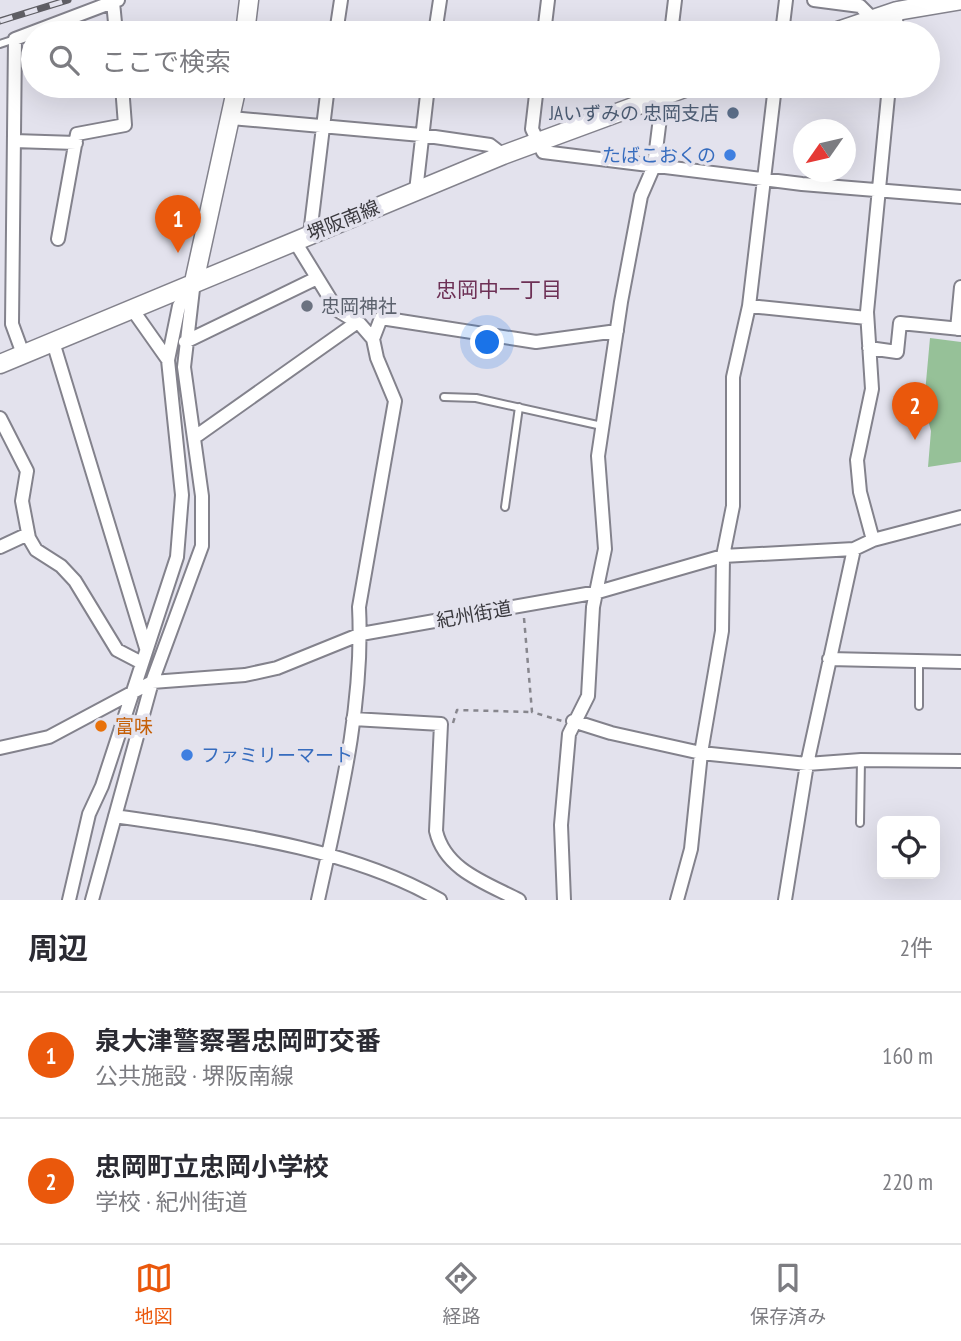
<!DOCTYPE html>
<html lang="ja">
<meta charset="utf-8">
<style>
:root{--surface:#fff;--page:#f2f2f3;--text:#2b2b33;--muted:#7c7c81;--line:#e1e1e2;--accent:#ea580c}
body{margin:0;font-family:"PT Sans Narrow","Noto Sans JP",sans-serif;background:var(--page);color:var(--text)}
.controls{position:absolute;right:21px;bottom:21px;display:grid;overflow:hidden;border-radius:10px;box-shadow:0 7px 28px #0002}
.controls button{width:63px;height:63px;display:grid;place-items:center;padding:0;border:0;border-bottom:2px solid var(--line);background:var(--surface);color:var(--text);font:35px sans-serif}
.compass{position:absolute;left:793px;top:119px;width:63px;height:63px;border-radius:50%;background:var(--surface);box-shadow:0 7px 28px #0002;rotate:236deg}
.you{position:absolute;left:488px;top:343px;width:24px;height:24px;margin:-18px;border:5px solid #fff;border-radius:50%;background:#1a73e8;box-shadow:0 0 0 10px #1a73e833}
.badge{display:grid;place-items:center;width:46px;height:46px;border-radius:50%;background:var(--accent);color:#fff;font-size:23px;font-weight:700}
.pin{position:absolute;translate:-50% -58px;filter:drop-shadow(0 2px 4px #0008)}
.pin::after{content:'';position:absolute;top:37px;width:24px;height:21px;background:inherit;clip-path:polygon(0 0,100% 0,50% 100%)}
.list{margin:0;padding:0;list-style:none}
h2{display:flex;justify-content:space-between;align-items:center;height:91px;margin:0;padding:0 28px;font-size:30px}
h2 small{font-size:23px;font-weight:400;color:var(--muted)}
.list li{display:grid;grid-template-columns:46px 1fr auto;gap:21px;align-items:center;box-sizing:border-box;height:126px;padding:0 28px;border-top:2px solid var(--line)}
.list b{display:block;font-size:26px;white-space:nowrap}
.list p{margin:0;font-size:23px;white-space:nowrap;color:var(--muted)}
.list em{font-size:23px;font-style:normal;color:var(--muted)}
.icon{flex:none;width:38px;height:38px;fill:none;stroke:currentColor;stroke-width:2;stroke-linecap:round;stroke-linejoin:round}
.map{position:relative;flex:none;width:961px;height:900px;overflow:hidden}
.search{position:absolute;background:var(--surface);box-shadow:0 7px 28px #0002;left:21px;right:21px;top:21px;height:77px;display:flex;align-items:center;gap:18px;box-sizing:border-box;padding:0 24px;border-radius:38px;color:var(--muted);font-size:26px}
.sheet{height:343px;background:var(--surface)}
nav{display:flex;justify-content:space-around;align-items:center;box-sizing:border-box;height:98px;border-top:2px solid var(--line);background:var(--surface);font-size:19px;color:var(--muted)}
nav a{display:grid;justify-items:center;gap:4px}
nav .on{color:var(--accent)}
.map>svg:first-child{display:block}
</style>
<div class="map">
<svg width="961" height="900" viewBox="0 0 961 900">
<rect width="100%" height="100%" fill="#e3e2ed"/>
<path fill="#96c198" d="M930,338L961,342V462L928,467L931,431L924,404Z"/>
<g fill="none" stroke-linecap="round" stroke-linejoin="round">
<defs>
<path id="lane" d="M0,44L15,39
M444,397L476,398L602,426
M505,507L519,407
M919,706V661
M860,823L861,760"/>
<path id="street" d="M814,0L860,6L872,18
M113,2L116,33
M336,33L341,0
M435,33L440,0
M544,33L548,0
M671,33L675,0
M782,33L786,0
M895,33L897,11
M537,86L532,129L543,152L802,184L961,197
M231,118L421,135L490,145L503,155
M14,141L76,143
M416,191L428,86
M310,234L328,86
M58,239L77,134L125,125L122,86
M294,240L337,310L360,324L373,339L377,358L395,401L359,607C364,706 339,804 318,900
M749,306L867,318
M132,309L168,360
M957,329L961,287
M373,339L381,318L536,342L617,331
M53,342L146,648
M185,342L317,278
M869,348L897,352L900,323L961,329
M23,354L12,324L15,39L118,0
M0,418L27,471L22,501L29,538L36,550L61,566L75,581L117,650L140,662
M195,437L356,323
M873,540L860,492L857,460L872,389L867,312L889,86
M0,547L28,534
M829,659L961,662
M353,719L441,724L436,831C445,870 486,883 519,900
M573,721L611,733L701,753L807,764L861,760L961,761
M0,748L49,737L152,682L245,675L277,668L361,634L598,592L723,556L854,549L873,540L961,517
M115,816C221,832 347,846 440,900
M69,900L89,814L102,786L177,557L182,495L168,360L179,306L192,285
M92,900L152,682L202,546V496L184,367L193,289
M564,900L561,825L569,734L588,696L593,607L605,549L598,456L621,302L641,196L654,166L664,86
M677,900L691,849L701,753L722,631L723,556L733,506V377L749,306L775,86
M785,900L807,764L854,549"/>
<path id="secondary" d="M245,33L249,0
M832,33L897,11L961,0
M194,282L237,86
M0,364L503,155L690,86"/>
</defs>
<use href="#lane" stroke="#83828c" stroke-width="10"/>
<use href="#street" stroke="#83828c" stroke-width="16"/>
<use href="#secondary" stroke="#83828c" stroke-width="21"/>
<path stroke="#87868d" stroke-width="2.5" stroke-dasharray="5 5" stroke-linecap="butt" d="M524,618L532,712L562,721
M453,723L457,710L531,712"/>
<use href="#lane" stroke="#fff" stroke-width="6"/>
<use href="#street" stroke="#fff" stroke-width="12"/>
<use href="#secondary" stroke="#fff" stroke-width="18"/>
<defs>
<path id="rail" d="M0,21L68,0"/>
</defs>
<use href="#rail" stroke="#5f5e64" stroke-width="7"/>
<use href="#rail" stroke="#e3e2ed" stroke-width="4.5" stroke-dasharray="13" stroke-linecap="butt"/>
</g>
<circle fill="#5c6f8a" stroke="#e3e2ed" stroke-width="2.5" cx="733" cy="113" r="7"/>
<g fill="#3f7fe0" stroke="#e3e2ed" stroke-width="2.5">
<circle cx="730" cy="155" r="7"/>
<circle cx="187" cy="755" r="7"/>
</g>
<circle fill="#6b7280" stroke="#e3e2ed" stroke-width="2.5" cx="307" cy="306" r="7"/>
<circle fill="#e8710a" stroke="#e3e2ed" stroke-width="2.5" cx="101" cy="726" r="7"/>
<g text-anchor="middle" dominant-baseline="central" stroke-width="7" stroke-linejoin="round" paint-order="stroke">
<g font-size="19" fill="#4e5e75" stroke="#e3e2ed" text-anchor="end">
<text x="719" y="113">JAいずみの 忠岡支店</text>
</g>
<g font-size="19" fill="#366cbe" stroke="#e3e2ed" text-anchor="end">
<text x="716" y="155">たばこおくの</text>
<text x="201" y="755" text-anchor="start">ファミリーマート</text>
</g>
<g font-size="19" fill="#3a393e" stroke="#e3e2ed">
<text transform="translate(343 220) rotate(-22)">堺阪南線</text>
<text transform="translate(474 614) rotate(-10)">紀州街道</text>
</g>
<g font-size="19" fill="#5b616d" stroke="#e3e2ed" text-anchor="start">
<text x="321" y="306">忠岡神社</text>
</g>
<g font-size="19" fill="#c56008" stroke="#e3e2ed" text-anchor="start">
<text x="115" y="726">富味</text>
</g>
<g font-size="21" fill="#6d3055" stroke="#e3e2ed">
<text x="499" y="289">忠岡中一丁目</text>
</g>
</g>
</svg>
<div class="controls">
<button><svg class="icon" aria-label="locate" viewBox="0 0 24 24"><circle cx="12" cy="12" r="6"/><path d="M12 2v4M12 18v4M2 12h4M18 12h4"/></svg></button>
</div>
<svg class="compass" viewBox="-18 -18 36 36"><path d="M0-13l5 13h-10z" fill="#e53935"/><path d="M0 13l5-13h-10z" fill="#7c7c81"/></svg>
<div class="you"></div>
<div class="pin badge" style="left:178px;top:253px">1</div>
<div class="pin badge" style="left:915px;top:440px">2</div>
<div class="search"><svg class="icon" aria-label="search" viewBox="0 0 24 24"><circle cx="10" cy="10" r="6"/><path d="M15 15l6 6"/></svg>ここで検索</div>
</div>
<section class="sheet">
<h2>周辺<small>2件</small></h2>
<ul class="list">
<li><span class="badge">1</span><div><b>泉大津警察署忠岡町交番</b><p>公共施設 · 堺阪南線</p></div><em>160 m</em></li>
<li><span class="badge">2</span><div><b>忠岡町立忠岡小学校</b><p>学校 · 紀州街道</p></div><em>220 m</em></li>
</ul>
</section>
<nav>
<a class="on"><svg class="icon" aria-label="map" viewBox="0 0 24 24"><path d="M3 6l6-2 6 2 6-2v14l-6 2-6-2-6 2zM9 4v14M15 6v14"/></svg>地図</a>
<a><svg class="icon" aria-label="directions" viewBox="0 0 24 24"><path d="M12 3l9 9-9 9-9-9zM9 14v-3h6M13 9l2 2-2 2"/></svg>経路</a>
<a><svg class="icon" aria-label="saved" viewBox="0 0 24 24"><path d="M7 4h10v16l-5-4-5 4z"/></svg>保存済み</a>
</nav>
